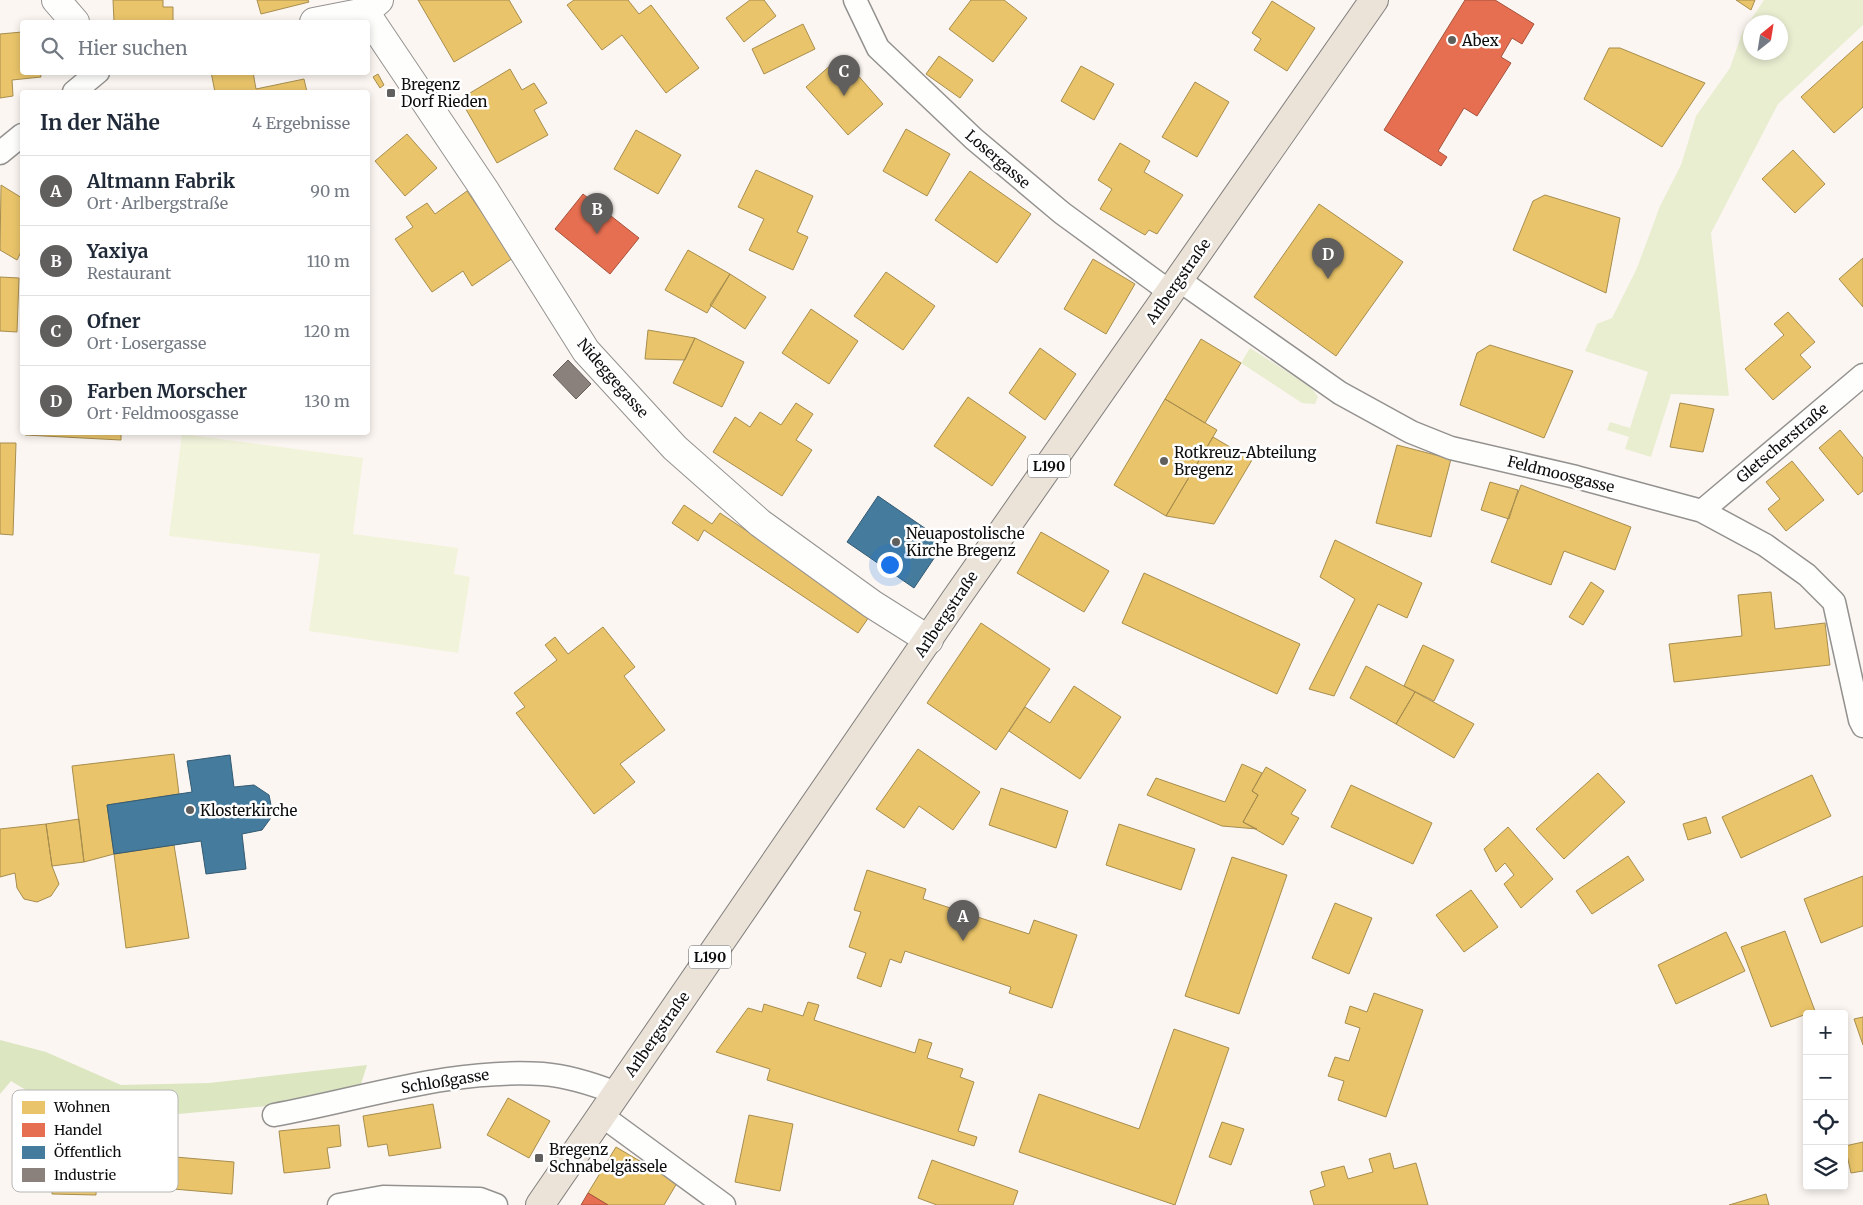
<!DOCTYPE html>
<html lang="de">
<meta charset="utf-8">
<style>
:root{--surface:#fff;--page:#f6f6f7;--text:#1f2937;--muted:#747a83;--line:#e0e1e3;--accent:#605f5d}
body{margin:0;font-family:Merriweather,serif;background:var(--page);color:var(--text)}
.controls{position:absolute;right:15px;bottom:15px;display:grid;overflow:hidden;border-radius:5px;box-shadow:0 2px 8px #0003}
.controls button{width:45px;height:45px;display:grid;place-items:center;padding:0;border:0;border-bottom:1px solid var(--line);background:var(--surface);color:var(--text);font:25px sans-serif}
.compass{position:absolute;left:1743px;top:15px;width:45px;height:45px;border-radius:50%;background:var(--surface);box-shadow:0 2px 8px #0003;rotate:30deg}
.you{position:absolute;left:889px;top:564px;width:18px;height:18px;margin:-12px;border:4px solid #fff;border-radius:50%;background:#1a73e8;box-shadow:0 0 0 8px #1a73e833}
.badge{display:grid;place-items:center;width:32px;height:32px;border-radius:50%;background:var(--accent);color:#fff;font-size:16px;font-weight:700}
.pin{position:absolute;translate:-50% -41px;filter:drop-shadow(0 1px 2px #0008)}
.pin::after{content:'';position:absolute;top:26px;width:18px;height:15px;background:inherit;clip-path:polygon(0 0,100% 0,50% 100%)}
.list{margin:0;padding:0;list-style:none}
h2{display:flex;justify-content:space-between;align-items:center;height:65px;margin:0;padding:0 20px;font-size:21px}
h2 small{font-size:16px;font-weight:400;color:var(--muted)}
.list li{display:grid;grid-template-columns:32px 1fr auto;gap:15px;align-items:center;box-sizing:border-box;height:70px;padding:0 20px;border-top:1px solid var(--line)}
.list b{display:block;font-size:19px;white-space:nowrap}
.list p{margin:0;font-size:16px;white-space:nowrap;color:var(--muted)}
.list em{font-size:16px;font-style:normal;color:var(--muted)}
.icon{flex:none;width:28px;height:28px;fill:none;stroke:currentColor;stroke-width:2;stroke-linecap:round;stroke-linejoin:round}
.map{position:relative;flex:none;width:1863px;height:1205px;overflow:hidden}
.search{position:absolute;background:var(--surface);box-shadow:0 2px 8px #0003;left:20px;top:20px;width:350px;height:55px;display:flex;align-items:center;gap:12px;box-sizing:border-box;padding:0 18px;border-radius:5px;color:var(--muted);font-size:19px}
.panel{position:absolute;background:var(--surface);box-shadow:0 2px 8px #0003;left:20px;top:90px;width:350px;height:345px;border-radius:5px}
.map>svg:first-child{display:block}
</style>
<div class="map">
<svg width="1863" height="1205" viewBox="0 0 1863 1205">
<rect width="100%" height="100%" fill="#fbf6f1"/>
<path fill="#e9eed1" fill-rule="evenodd" d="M1764,0H1863V25L1778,104L1711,233L1729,396L1671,394L1651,457L1625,449L1629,437L1607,430L1610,422L1630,428L1648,372L1585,351L1597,324L1612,318L1637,268L1660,206L1681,165L1696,116L1730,68L1742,33ZM1750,22H1780V52H1750Z
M1250,348L1311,387L1318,397L1315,404L1302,403L1241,363Z"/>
<path fill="#dce6c0" d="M0,1040L46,1052L121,1085L209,1083L367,1065L361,1084L279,1105L100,1121L52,1106L11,1081L0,1094Z"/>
<path fill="#f2f3db" d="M182,434L363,458L353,534L458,548L454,574L470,577L458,653L309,631L320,554L169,536Z"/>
<path fill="#e9c46a" stroke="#a78d4e" d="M113,0H163V7H173V22H114Z
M257,0H308L309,2L261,14Z
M418,0H509L522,22L454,62Z
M574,0H628L639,14L651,5L699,68L666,93L622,35L602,50L567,5Z
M750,0H764L776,16L744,42L726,18Z
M971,0H1004L1027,18L993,62L949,29Z
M1736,0H1755L1751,10Z
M1272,1L1315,28L1287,71L1254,50L1261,39L1252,33Z
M803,24L815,49L764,74L752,49Z
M22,32V72H40L41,77L12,80L13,96L0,98V34Z
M1863,41V107L1834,133L1801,97Z
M1609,48H1620L1705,83L1662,147L1584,99Z
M841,56L883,104L848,135L806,87Z
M939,56L973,80L960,98L926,74Z
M1081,66L1114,84L1094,120L1061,101Z
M510,69L522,90L534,83L547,103L534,110L548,135L497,163L460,99Z
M211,72H253L256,89L304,79L307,92H215Z
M378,74L384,85L380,88L373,77Z
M1195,82L1229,102L1197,157L1162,137Z
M906,129L950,154L927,196L883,171Z
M636,130L681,155L658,194L614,169Z
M407,134L437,168L405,196L375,161Z
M1120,143L1150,161L1144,172L1183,195L1157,234L1149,230L1145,235L1100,209L1112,189L1098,180Z
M1793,150L1825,184L1795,213L1762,179Z
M756,170L813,196L797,232L808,237L793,270L749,250L764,219L738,207Z
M970,171L1031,214L997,263L935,220Z
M1,185L22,198V250L17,260L0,250Z
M467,191L513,258L472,286L463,271L432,292L395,239L413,227L406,217L427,203L435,214Z
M1545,195L1620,218L1606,293L1513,250L1533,201Z
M1319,204L1403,262L1336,356L1254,297Z
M688,250L730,274L707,313L665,290Z
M1863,258V307L1839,279Z
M1093,259L1135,284L1106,334L1064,309Z
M886,272L935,306L903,350L854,316Z
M730,274L766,297L745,329L710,305Z
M0,277L19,278L17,332L0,331Z
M811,309L858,341L829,384L782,353Z
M1788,312L1815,342L1800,355L1811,367L1773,400L1745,369L1784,335L1774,324Z
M648,330L695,338L685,360L645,359Z
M695,338L744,362L722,407L673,383Z
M1201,339L1241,363L1205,423L1165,399Z
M1490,345L1573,371L1544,438L1460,405L1477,353Z
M1040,348L1076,374L1045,420L1009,393Z
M968,397L1026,437L992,486L934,446Z
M1165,399L1217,430L1166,516L1114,485Z
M796,403L813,414L796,440L812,450L782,496L713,452L735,417L750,427L760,412L781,425Z
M1680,403L1714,409L1703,452L1670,447Z
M1840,430L1863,458V491L1858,495L1819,448Z
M25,432H121V440L25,435Z
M1213,437L1252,460L1214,524L1166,516Z
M0,443H16L13,535L0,534Z
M1397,445L1451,459L1431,537L1376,523Z
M1792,461L1824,500L1786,531L1768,509L1780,499L1766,482Z
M1490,482L1518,490L1509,519L1481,510Z
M1521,485L1631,527L1615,570L1564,551L1551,585L1491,562Z
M684,505L712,524L720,513L871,614L858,633L704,530L698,541L672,523Z
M1041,532L1109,571L1084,612L1017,573Z
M1335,540L1422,583L1407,618L1378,604L1334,696L1309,689L1355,599L1320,577Z
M1144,573L1300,644L1277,694L1122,623Z
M1591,582L1604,591L1583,625L1569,617Z
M1771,592L1775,629L1825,623L1830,665L1674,682L1669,644L1742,636L1738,595Z
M981,623L1050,669L996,750L927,703Z
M603,627L635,667L624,676L665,730L620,764L635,782L594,814L516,713L525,707L514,693L557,660L545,645L555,637L568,654Z
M1423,645L1454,660L1434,701L1404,686Z
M1366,666L1415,692L1396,724L1350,698Z
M1074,686L1121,717L1080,779L1009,731L1025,707L1050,723Z
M1415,692L1474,724L1454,758L1396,724Z
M918,749L980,792L953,830L919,806L904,828L876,809Z
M174,754L179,794L107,805L114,854L84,862L72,766Z
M1242,764L1262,773L1252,791L1258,795L1243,822L1257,829L1222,826L1147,795L1156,778L1225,802Z
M1266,767L1306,790L1291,814L1299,818L1283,845L1243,822L1258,795L1252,791Z
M1598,773L1625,802L1564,859L1536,829Z
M1812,775L1831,816L1741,858L1722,817Z
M1351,785L1432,823L1413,864L1331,827Z
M1001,788L1068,811L1056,848L989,825Z
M1706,817L1711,833L1688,840L1683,824Z
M79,819L84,862L52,866L46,824Z
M46,824L52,866L59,884L51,896L37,902L24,899L17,888L15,873L0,877V829Z
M1119,824L1195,849L1181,890L1106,865Z
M1508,827L1553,879L1521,908L1504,884L1514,875L1505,863L1496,872L1484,849Z
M174,845L189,938L126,948L114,854Z
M1628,856L1644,880L1592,914L1576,891Z
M1232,857L1287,875L1239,1014L1185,996Z
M867,870L926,889L923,899L1029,934L1034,920L1077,935L1052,1008L1009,993L1011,987L905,951L901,963L890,959L881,987L857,978L866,953L849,947L861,912L854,910Z
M1863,876V926L1821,943L1804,899Z
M1471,890L1498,927L1464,952L1436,915Z
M1335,903L1372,918L1349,974L1312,958Z
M1785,931L1815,1011L1771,1027L1741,947Z
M1726,932L1745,971L1676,1004L1658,965Z
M1374,993L1423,1010L1386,1117L1338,1100L1344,1081L1328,1076L1335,1057L1349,1061L1360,1028L1345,1023L1350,1006L1367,1012Z
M808,1002L819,1005L814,1020L915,1053L919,1039L932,1043L927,1058L963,1069L960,1077L974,1082L958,1131L977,1137L974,1146L767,1080L770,1069L716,1052L748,1008L762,1012L764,1004L803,1016Z
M1863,1017V1045L1854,1019Z
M1174,1029L1229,1048L1175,1205L1019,1152L1039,1094L1139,1129Z
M508,1098L550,1121L529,1158L487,1135Z
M433,1104L441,1148L389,1156L387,1144L368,1147L363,1116Z
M749,1115L793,1124L780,1191L735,1182Z
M1222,1122L1244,1129L1231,1165L1209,1157Z
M339,1125L341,1146L327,1148L330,1168L284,1173L279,1131Z
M17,1134L41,1135V1142L71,1143V1153L97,1154L96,1195L52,1194V1174L16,1173Z
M1863,1142V1171L1851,1173L1845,1146Z
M616,1147L677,1183L664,1205H608L588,1193Z
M1390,1153L1394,1169L1416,1163L1428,1205H1314L1310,1191L1325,1186L1321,1172L1344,1166L1348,1179L1373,1172L1369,1159Z
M175,1157L234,1162L232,1194L173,1189Z
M932,1160L1018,1191L1013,1205H937L918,1198Z
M1766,1194L1769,1205H1729Z"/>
<path fill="#e76f51" stroke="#a6523d" d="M1465,0H1495L1534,24L1522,44L1512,38L1501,57L1511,63L1477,116L1464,108L1438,151L1447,157L1441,166L1384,130Z
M583,194L639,238L610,274L555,229Z
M588,1193L608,1205H581Z"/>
<path fill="#457b9d" stroke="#345a72" d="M878,496L945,542L914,588L847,542Z
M230,755L234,787L254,785L269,795L273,815L262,830L242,834L246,869L206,874L201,841L114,854L107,805L192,792L187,761Z"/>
<path fill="#8a817c" stroke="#645e5b" d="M568,360L591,384L576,399L553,375Z"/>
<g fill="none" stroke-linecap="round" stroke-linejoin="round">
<defs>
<path id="minor" d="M855,0L878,48L974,139L1062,213L1170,292
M74,92L98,72
M0,153L22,135
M1179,280L1340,393L1411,432L1451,448L1576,477L1702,511L1765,545L1807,575L1834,602L1860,720L1863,726
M1702,511L1863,375
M274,1115C363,1099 451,1068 543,1074C567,1076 593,1084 616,1093
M601,1115L724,1205
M339,1205L383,1197L480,1199L496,1205"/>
<path id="tertiary" d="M56,0L75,22
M365,12L484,189L586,351L675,448L760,523L872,604L929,640
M314,22L365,12L379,0"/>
<path id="primary" d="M540,1205L955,600L1374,0"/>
</defs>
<use href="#minor" stroke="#949290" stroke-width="25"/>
<use href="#tertiary" stroke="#949290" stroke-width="30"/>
<use href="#primary" stroke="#817f7d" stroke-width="30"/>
<use href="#minor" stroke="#fefefd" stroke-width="22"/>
<use href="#tertiary" stroke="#fefefd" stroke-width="28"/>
<use href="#primary" stroke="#ebe2d8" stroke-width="28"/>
</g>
<g fill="#605f5d" stroke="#fff" stroke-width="2">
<circle cx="1452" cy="40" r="5"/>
<rect x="386" y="88" width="10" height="10" rx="2.5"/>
<circle cx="1164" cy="461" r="5"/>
<circle cx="896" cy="542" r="5"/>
<circle cx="190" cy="810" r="5"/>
<rect x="534" y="1153" width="10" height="10" rx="2.5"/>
</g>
<g text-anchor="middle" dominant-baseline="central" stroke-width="5" stroke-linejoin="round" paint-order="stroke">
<g fill="#fff" stroke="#565656" stroke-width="1">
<rect x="1028" y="454.5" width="42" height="23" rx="4"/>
<rect x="689" y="945.5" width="42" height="23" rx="4"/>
</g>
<g font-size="14" font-weight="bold" fill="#0d0d0d">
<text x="1049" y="466">L190</text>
<text x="710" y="957">L190</text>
</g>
<g font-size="15" fill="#0d0d0d" stroke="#fff" text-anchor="start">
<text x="1462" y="40">Abex</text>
<text x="401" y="84">Bregenz<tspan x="401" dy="17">Dorf Rieden</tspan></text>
<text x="1174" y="452">Rotkreuz-Abteilung<tspan x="1174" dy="17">Bregenz</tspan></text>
<text x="906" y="533">Neuapostolische<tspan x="906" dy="17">Kirche Bregenz</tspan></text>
<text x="200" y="810">Klosterkirche</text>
<text x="549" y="1149">Bregenz<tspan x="549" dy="17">Schnabelgässele</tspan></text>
</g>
<g font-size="15" fill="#0d0d0d" stroke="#fff">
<text transform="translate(998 159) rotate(41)">Losergasse</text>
<text transform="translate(1178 281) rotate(-55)">Arlbergstraße</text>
<text transform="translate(613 378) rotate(49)">Nideggegasse</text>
<text transform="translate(1782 443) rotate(-40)">Gletscherstraße</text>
<text transform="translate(1561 474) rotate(14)">Feldmoosgasse</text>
<text transform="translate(946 614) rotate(-56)">Arlbergstraße</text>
<text transform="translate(657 1034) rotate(-55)">Arlbergstraße</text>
<text transform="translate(445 1081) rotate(-9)">Schloßgasse</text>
</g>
</g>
<rect x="12" y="1090" width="166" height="102" rx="8" fill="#fff" stroke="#b6b6b6" stroke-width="1"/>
<rect x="22" y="1101" width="23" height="13" fill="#e9c46a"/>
<rect x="22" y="1123" width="23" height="14" fill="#e76f51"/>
<rect x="22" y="1146" width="23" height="13" fill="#457b9d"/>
<rect x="22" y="1168" width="23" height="14" fill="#8a817c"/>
<g font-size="14" fill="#0d0d0d">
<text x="54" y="1112">Wohnen</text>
<text x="54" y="1135">Handel</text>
<text x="54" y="1157">Öffentlich</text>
<text x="54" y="1180">Industrie</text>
</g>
</svg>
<div class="controls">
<button>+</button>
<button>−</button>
<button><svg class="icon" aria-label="locate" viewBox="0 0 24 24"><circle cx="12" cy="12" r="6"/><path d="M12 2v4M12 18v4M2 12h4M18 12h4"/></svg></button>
<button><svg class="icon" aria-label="layers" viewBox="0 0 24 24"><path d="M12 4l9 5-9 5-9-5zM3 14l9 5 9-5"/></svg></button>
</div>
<svg class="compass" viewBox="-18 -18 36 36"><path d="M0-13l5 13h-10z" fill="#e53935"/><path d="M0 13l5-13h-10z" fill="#747a83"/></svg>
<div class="you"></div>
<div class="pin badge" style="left:963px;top:941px">A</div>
<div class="pin badge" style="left:597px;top:234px">B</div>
<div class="pin badge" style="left:844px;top:96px">C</div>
<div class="pin badge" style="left:1328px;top:279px">D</div>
<div class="search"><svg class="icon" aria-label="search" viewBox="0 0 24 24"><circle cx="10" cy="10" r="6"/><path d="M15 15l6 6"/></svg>Hier suchen</div>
<section class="panel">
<h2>In der Nähe<small>4 Ergebnisse</small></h2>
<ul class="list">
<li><span class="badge">A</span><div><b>Altmann Fabrik</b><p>Ort · Arlbergstraße</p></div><em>90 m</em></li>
<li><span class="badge">B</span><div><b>Yaxiya</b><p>Restaurant</p></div><em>110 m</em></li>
<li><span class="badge">C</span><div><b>Ofner</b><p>Ort · Losergasse</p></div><em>120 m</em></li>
<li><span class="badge">D</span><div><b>Farben Morscher</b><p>Ort · Feldmoosgasse</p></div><em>130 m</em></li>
</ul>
</section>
</div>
